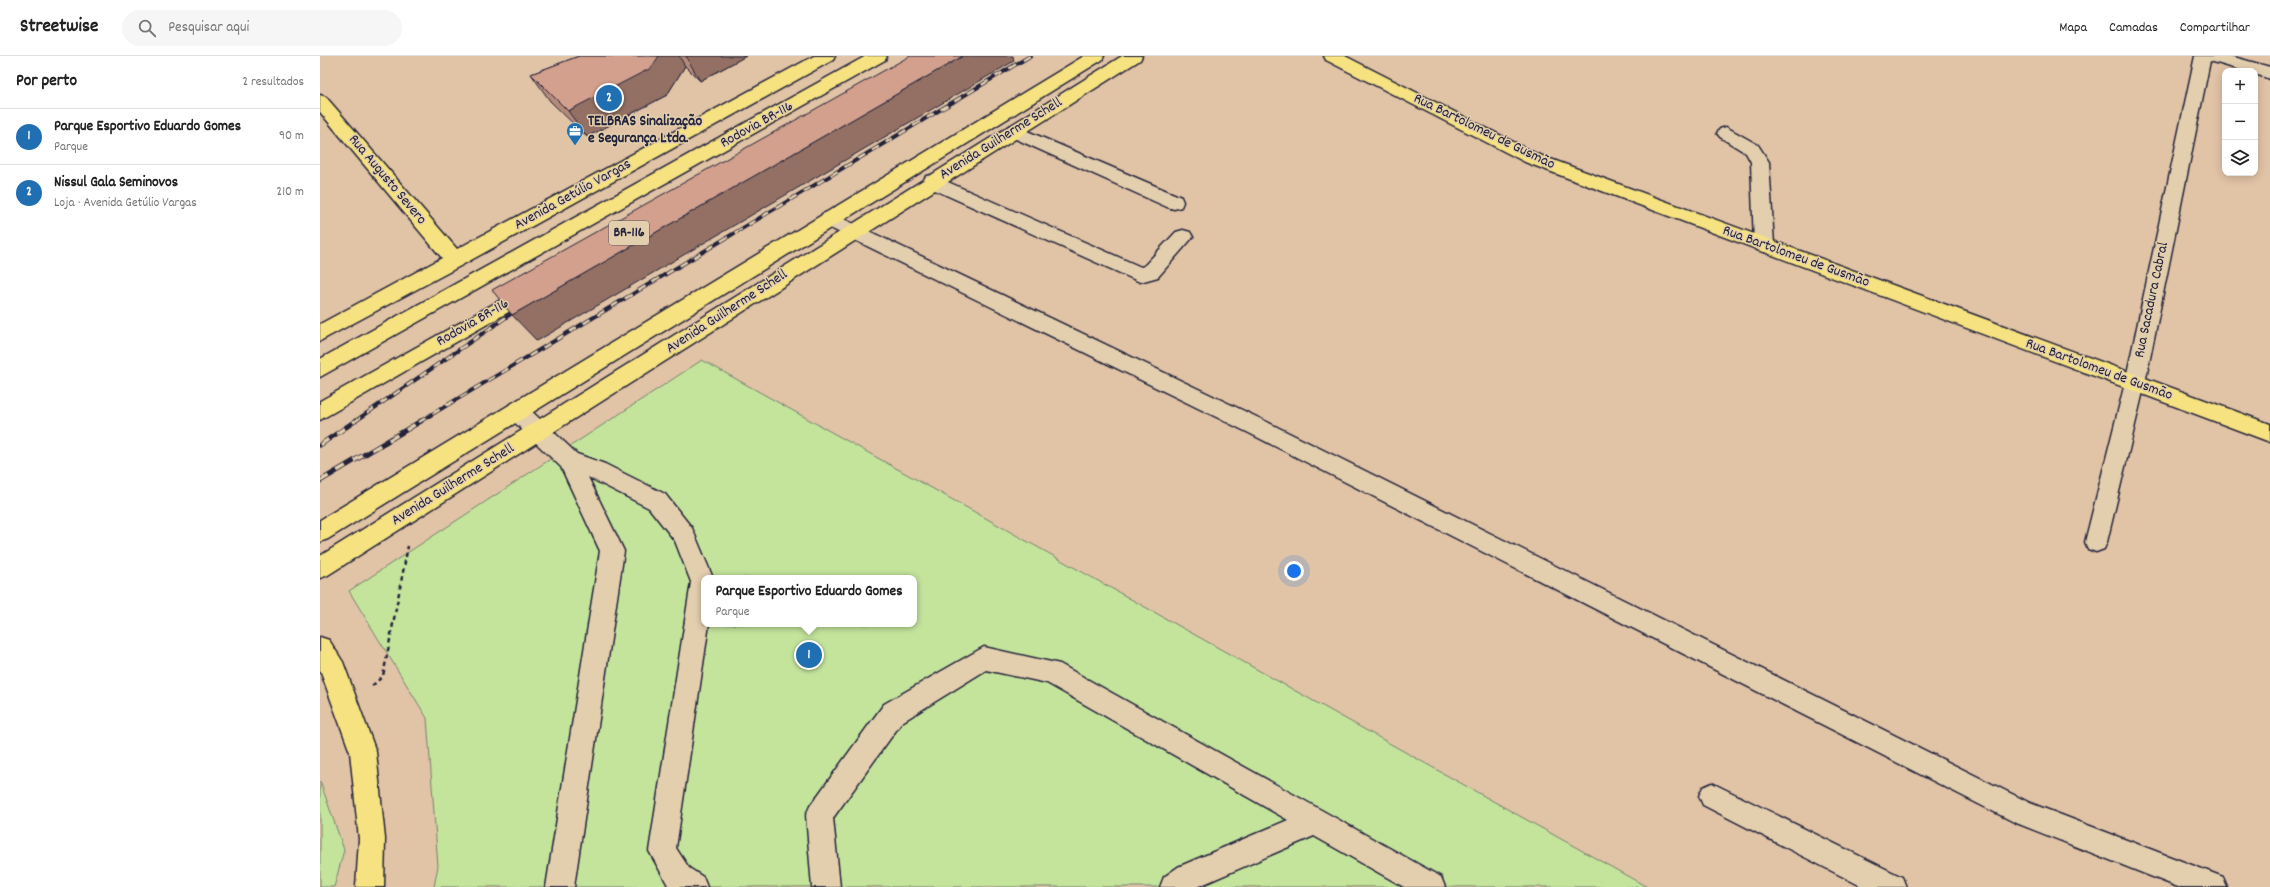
<!DOCTYPE html>
<html lang="pt">
<meta charset="utf-8">
<style>
:root{--surface:#fff;--page:#f6f6f6;--text:#222;--muted:#767676;--line:#e0e0e0;--accent:#1f6fb2}
body{margin:0;font-family:Dekko,sans-serif;background:var(--page);color:var(--text)}
.controls{position:absolute;right:12px;top:12px;display:grid;overflow:hidden;border-radius:8px;box-shadow:0 2px 10px #0003}
.controls button{width:36px;height:36px;display:grid;place-items:center;padding:0;border:0;border-bottom:1px solid var(--line);background:var(--surface);color:var(--text);font:20px sans-serif}
.you{position:absolute;left:974px;top:515px;width:14px;height:14px;margin:-10px;border:3px solid #fff;border-radius:50%;background:#1a73e8;box-shadow:0 0 0 6px #1a73e833}
.badge{display:grid;place-items:center;width:26px;height:26px;border-radius:50%;background:var(--accent);color:#fff;font-size:13px;font-weight:700}
.pin{position:absolute;translate:-50% -50%;border:2px solid #fff;box-shadow:0 1px 4px #0006}
.popup{position:absolute;left:381px;top:519px;width:216px;height:52px;box-sizing:border-box;display:grid;place-content:center;border-radius:8px;background:var(--surface);filter:drop-shadow(0 1px 3px #0005);font-size:13px;white-space:nowrap;color:var(--muted)}
.popup b{font-size:15px;color:var(--text)}
.popup::after{content:'';position:absolute;left:50%;top:100%;margin-left:-8px;border:8px solid transparent;border-top-color:var(--surface)}
.list{margin:0;padding:0;list-style:none}
h2{display:flex;justify-content:space-between;align-items:center;height:52px;margin:0;padding:0 16px;font-size:17px}
h2 small{font-size:13px;font-weight:400;color:var(--muted)}
.list li{display:grid;grid-template-columns:26px 1fr auto;gap:12px;align-items:center;box-sizing:border-box;height:56px;padding:0 16px;border-top:1px solid var(--line)}
.list b{display:block;font-size:15px;white-space:nowrap}
.list p{margin:0;font-size:13px;white-space:nowrap;color:var(--muted)}
.list em{font-size:13px;font-style:normal;color:var(--muted)}
.icon{flex:none;width:22px;height:22px;fill:none;stroke:currentColor;stroke-width:2;stroke-linecap:round;stroke-linejoin:round}
.map{position:relative;flex:none;width:1950px;height:831px;overflow:hidden}
header{display:flex;align-items:center;gap:24px;box-sizing:border-box;height:56px;padding:0 20px;background:var(--surface);border-bottom:1px solid var(--line)}
header strong{font-size:19px}
nav{display:flex;gap:22px;margin-inline-start:auto;font-size:14px}
.search{width:280px;height:36px;background:var(--page);display:flex;align-items:center;gap:10px;box-sizing:border-box;padding:0 14px;border-radius:22px;color:var(--muted);font-size:15px}
main{display:flex}
aside{flex:1;background:var(--surface)}
.map>svg:first-child{display:block}
</style>
<header>
<strong>Streetwise</strong>
<div class="search"><svg class="icon" aria-label="search" viewBox="0 0 24 24"><circle cx="10" cy="10" r="6"/><path d="M15 15l6 6"/></svg>Pesquisar aqui</div>
<nav><a>Mapa</a><a>Camadas</a><a>Compartilhar</a></nav>
</header>
<main>
<aside>
<h2>Por perto<small>2 resultados</small></h2>
<ul class="list">
<li><span class="badge">1</span><div><b>Parque Esportivo Eduardo Gomes</b><p>Parque</p></div><em>90 m</em></li>
<li><span class="badge">2</span><div><b>Nissul Gala Seminovos</b><p>Loja · Avenida Getúlio Vargas</p></div><em>210 m</em></li>
</ul>
</aside>
<div class="map">
<svg width="1950" height="831" viewBox="0 0 1950 831">
<rect width="100%" height="100%" fill="#e1c3a6"/>
<filter id="ink" filterUnits="userSpaceOnUse"><feTurbulence type="fractalNoise" baseFrequency=".025" numOctaves="2"/><feDisplacementMap in="SourceGraphic" scale="8" xChannelSelector="R" yChannelSelector="G"/><feConvolveMatrix kernelMatrix="1 2 1 2 8 2 1 2 1" color-interpolation-filters="sRGB"/></filter>
<g filter="url(#ink)">
<path fill="#c4e49c" stroke="#73836c" fill-rule="evenodd" d="M382,304L1327,831H114L118,810L107,662L29,535ZM384,522H594V568H384Z
M0,725L24,794L14,831H0Z"/>
<g fill="none" stroke-linecap="round" stroke-linejoin="round">
<defs>
<path id="minor" d="M1875,0H1910L1950,11V23L1935,18V15H1924L1890,5L1825,327L1787,486L1784,493L1776,496L1768,493L1765,486L1805,327Z
M693,69L861,141L863,146L861,151L854,153L847,151L687,79L684,75L687,71Z
M1406,71L1438,89L1449,106L1454,189L1451,194L1444,196L1437,194L1434,189L1431,106L1426,97L1400,81L1397,77L1400,73Z
M612,119L821,211L824,210L856,176L863,174L870,176L873,181L838,221L820,226L606,130L603,125L606,120Z
M509,156L945,365L1710,747L1903,821L1907,831H1858L1694,766L929,377L502,168L500,163L502,158Z
M197,346L205,349L257,398L285,408L345,438L372,472L393,522H384V568H389L356,792L369,812L383,821L387,831H349L329,795L371,526L355,485L329,452L268,421L304,495L254,831H226L280,495L241,411L189,361L186,355L189,349Z
M664,591L740,608L1121,821L1125,831H1084L994,780L877,831H840L844,821L858,811L968,764L727,627L666,614L582,666L513,762L520,831H492L486,759L490,750L564,648Z
M1392,727L1582,821L1586,831H1543L1383,749L1379,740L1383,731Z"/>
<path id="major" d="M494,0H515L513,4L142,209L0,285V268L122,202L0,56V39L6,41L137,193Z
M764,0H784L782,4L8,483L0,486V464Z
M802,0H822L820,4L8,519L0,522V500Z
M1004,0H1025L1217,98L1950,368V386L1205,106L1006,4Z
M0,581L9,584L23,606L56,696L65,783L64,831H36L39,783L30,696L0,614Z"/>
<path id="highway" d="M546,0H567L565,4L0,321V303Z
M211,227L218,229L221,234L218,239L0,364V345Z"/>
</defs>
<use href="#minor" stroke="#22223b" stroke-width="3"/>
<use href="#major" stroke="#22223b" stroke-width="3"/>
<use href="#highway" stroke="#22223b" stroke-width="3"/>
<path stroke="#22223b" stroke-width="2.5" stroke-dasharray="4.5 3.5" stroke-linecap="butt" d="M52,630L63,620L88,490"/>
<use href="#minor" fill="#e3cfae" fill-rule="evenodd"/>
<use href="#major" fill="#f7e281" fill-rule="evenodd"/>
<use href="#highway" fill="#f7e281" fill-rule="evenodd"/>
<defs>
<path id="rail-far1" d="M34,366L201,251
M99,366L710,0"/>
<path id="rail" d="M0,389L35,365
M0,425L101,365"/>
</defs>
<use href="#rail-far1" stroke="#22223b" stroke-width="4"/>
<use href="#rail" stroke="#22223b" stroke-width="5"/>
<use href="#rail-far1" stroke="#e3cfae" stroke-width="2.5" stroke-dasharray="8" stroke-linecap="butt"/>
<use href="#rail" stroke="#e3cfae" stroke-width="3.5" stroke-dasharray="10" stroke-linecap="butt"/>
</g>
<path fill="#b58a79" stroke="#22223b" d="M259,0H426L380,25L365,10L347,39L267,81L230,45L211,18Z"/>
<path fill="#937063" stroke="#22223b" d="M339,0H359L365,10L347,39L267,81L248,55Z
M366,0H426L380,25Z
M643,0H693L694,5L217,285L192,259Z"/>
<path fill="#d2a08d" stroke="#22223b" d="M259,0H339L331,12L248,55L211,18Z
M590,0H643L192,259L172,234Z"/>
</g>
<defs>
<symbol id="office-pin" viewBox="-11 -11 22 30"><path d="M0 17L-7.5 6A9.5 9.5 0 1 1 7.5 6Z" fill="#1f6fb2" stroke="#e3cfae"/><path d="M-6-3h4V-5.5h4V-3h4V5H-6ZM-1-4.5V-3h2v-1.5ZM-6 0V1H6V0Z" fill="#fff"/></symbol>
</defs>
<g fill-rule="evenodd">
<use href="#office-pin" x="245" y="65" width="20" height="27"/>
</g>
<g text-anchor="middle" dominant-baseline="central" stroke-width="3" stroke-linejoin="round" paint-order="stroke">
<rect fill="#e3cfae" stroke="#5c565e" stroke-width="1" x="289" y="165" width="40" height="24" rx="3"/>
<g font-size="14" font-weight="bold" fill="#22223b">
<text x="309" y="177">BR-116</text>
</g>
<g font-size="15" font-weight="bold" fill="#22223b" stroke="#e3cfae" text-anchor="start">
<text x="268" y="66">TELBRAS Sinalização<tspan x="268" dy="17">e Segurança Ltda.</tspan></text>
</g>
<g font-size="15" fill="#22223b" stroke="#e3cfae">
<text transform="translate(437 69) rotate(-29)">Rodovia BR-116</text>
<text transform="translate(1164 76) rotate(26)">Rua Bartolomeu de Gusmão</text>
<text transform="translate(681 83) rotate(-32)">Avenida Guilherme Schell</text>
<text transform="translate(67 124) rotate(50)">Rua Augusto Severo</text>
<text transform="translate(253 139) rotate(-29)">Avenida Getúlio Vargas</text>
<text transform="translate(1476 201) rotate(20)">Rua Bartolomeu de Gusmão</text>
<text transform="translate(1832 244) rotate(-78)">Rua Sacadura Cabral</text>
<text transform="translate(407 256) rotate(-33)">Avenida Guilherme Schell</text>
<text transform="translate(153 267) rotate(-30)">Rodovia BR-116</text>
<text transform="translate(1779 314) rotate(20)">Rua Bartolomeu de Gusmão</text>
<text transform="translate(133 429) rotate(-32)">Avenida Guilherme Schell</text>
</g>
</g>
</svg>
<div class="controls">
<button>+</button>
<button>−</button>
<button><svg class="icon" aria-label="layers" viewBox="0 0 24 24"><path d="M12 4l9 5-9 5-9-5zM3 14l9 5 9-5"/></svg></button>
</div>
<div class="you"></div>
<div class="pin badge" style="left:489px;top:599px">1</div>
<div class="popup"><b>Parque Esportivo Eduardo Gomes</b>Parque</div>
<div class="pin badge" style="left:289px;top:42px">2</div>
</div>
</main>
